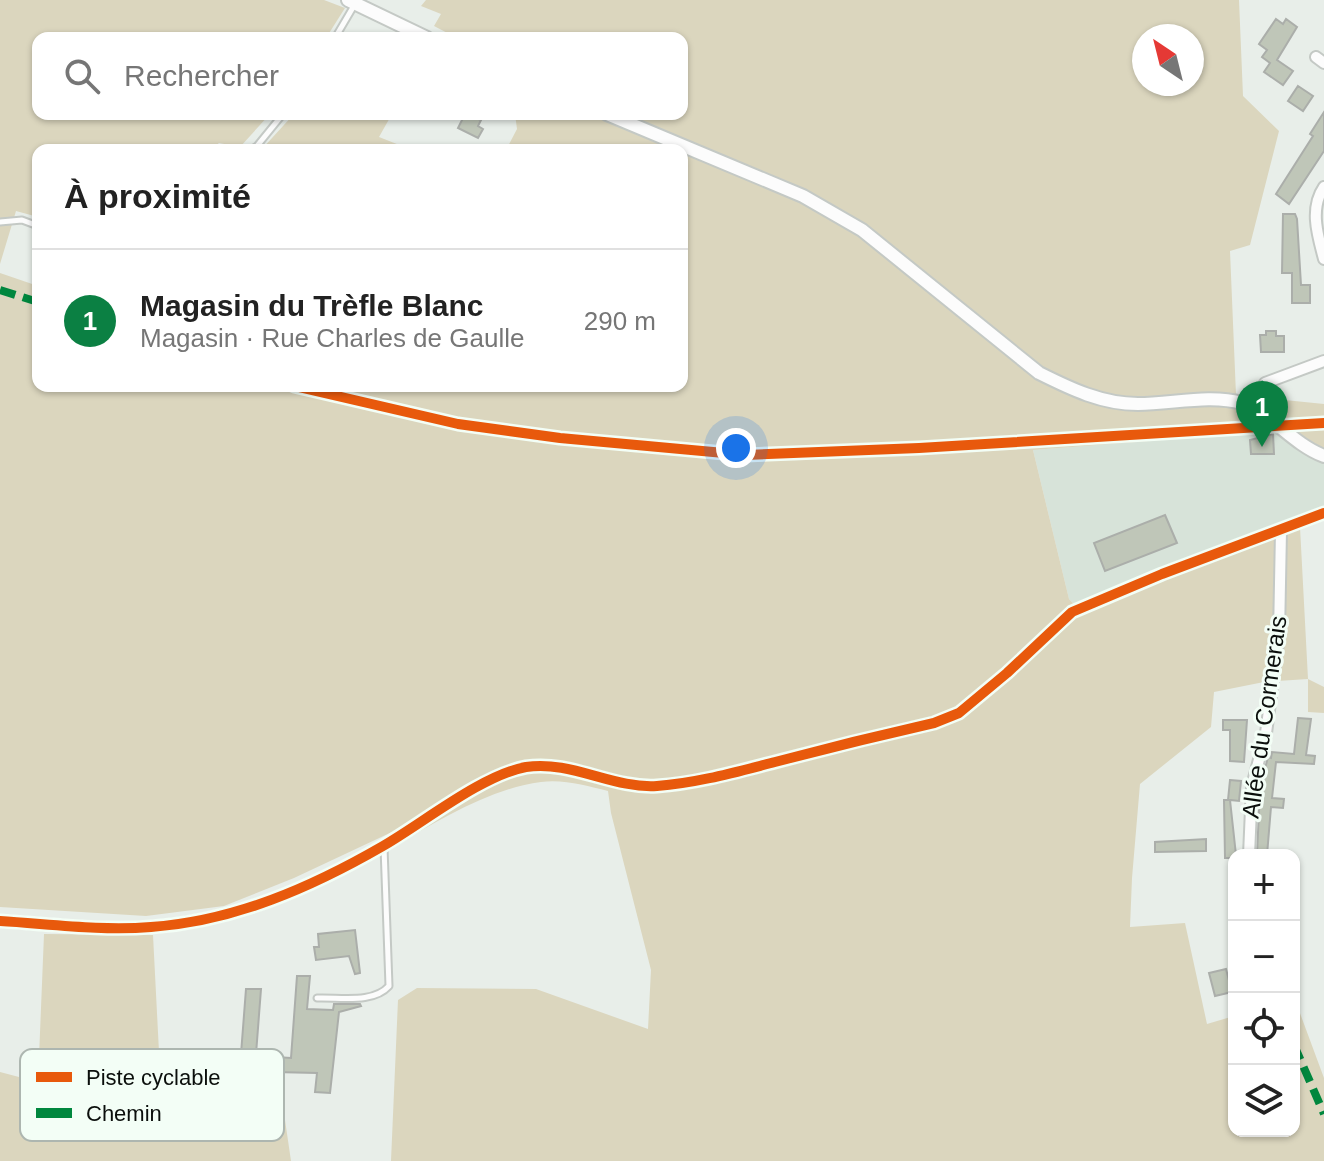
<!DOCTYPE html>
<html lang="fr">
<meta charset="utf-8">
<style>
:root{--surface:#fff;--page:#f2f2f2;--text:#222;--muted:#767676;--line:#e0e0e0;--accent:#0b8043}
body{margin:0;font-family:Arial,sans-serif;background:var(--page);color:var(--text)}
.controls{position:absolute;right:24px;bottom:24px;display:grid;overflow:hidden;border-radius:16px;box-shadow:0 2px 6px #0004}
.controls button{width:72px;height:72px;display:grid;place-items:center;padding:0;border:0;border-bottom:2px solid var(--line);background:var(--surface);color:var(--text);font:40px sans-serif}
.compass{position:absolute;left:1132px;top:24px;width:72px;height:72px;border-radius:50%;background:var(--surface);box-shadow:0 2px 6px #0004;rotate:325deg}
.you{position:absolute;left:736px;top:448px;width:28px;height:28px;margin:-20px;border:6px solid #fff;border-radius:50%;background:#1a73e8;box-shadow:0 0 0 12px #1a73e833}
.badge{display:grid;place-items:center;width:52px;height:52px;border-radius:50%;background:var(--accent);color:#fff;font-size:26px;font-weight:700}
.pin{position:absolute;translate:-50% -66px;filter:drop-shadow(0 2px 4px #0008)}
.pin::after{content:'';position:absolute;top:42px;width:28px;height:24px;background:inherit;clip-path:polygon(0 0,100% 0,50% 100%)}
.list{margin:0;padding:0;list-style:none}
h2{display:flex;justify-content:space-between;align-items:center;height:104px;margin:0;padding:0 32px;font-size:34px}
h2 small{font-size:26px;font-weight:400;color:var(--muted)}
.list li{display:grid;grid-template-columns:52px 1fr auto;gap:24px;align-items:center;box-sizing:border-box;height:144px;padding:0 32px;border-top:2px solid var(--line)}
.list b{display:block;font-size:30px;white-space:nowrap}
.list p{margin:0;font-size:26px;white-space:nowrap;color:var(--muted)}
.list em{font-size:26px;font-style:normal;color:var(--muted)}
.icon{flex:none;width:44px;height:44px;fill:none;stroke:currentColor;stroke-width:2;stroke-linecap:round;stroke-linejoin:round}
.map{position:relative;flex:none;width:1324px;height:1161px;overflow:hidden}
.search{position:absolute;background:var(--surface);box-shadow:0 2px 6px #0004;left:32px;top:32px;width:656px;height:88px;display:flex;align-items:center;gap:20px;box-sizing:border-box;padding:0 28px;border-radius:16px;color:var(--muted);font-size:30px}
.panel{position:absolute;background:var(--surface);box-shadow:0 2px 6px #0004;left:32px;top:144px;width:656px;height:248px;border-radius:16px}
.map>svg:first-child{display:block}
</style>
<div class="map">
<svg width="1324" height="1161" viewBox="0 0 1324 1161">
<rect width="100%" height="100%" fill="#e8eee9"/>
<path fill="#d7e3d9" d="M1293,430L1324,449V517L1083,613L1069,599L1033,450Z"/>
<path fill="#dbd6be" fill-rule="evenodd" d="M0,0H324L345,8L326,38H38V114H270L240,147L219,143L210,150H38V217L16,211L0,264Z
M426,0H1239L1243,96L1279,131L1250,245L1230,251L1236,395L1324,404V449L1293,430L1033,450L1069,599L1083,613L1300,527L1308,679L1324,687V713L1308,712V679L1264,682L1214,692L1211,727L1140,784L1132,878L1130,927L1185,923L1207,1024L1234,1016V1131H1294V997L1324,1078V1161H391L398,1000L417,988L536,989L648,1029L651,970L611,813L608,791C587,786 564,779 541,782C488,789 439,821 394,846L392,832L294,878L224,906L146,916L0,907V273L38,286V386H682V150H506L517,129L515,114H682V38H457L434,26L441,14L421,6ZM1144,36H1192V84H1144Z
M294,114H392L379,137L412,150H261Z
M44,934L153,935L163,1130L285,1120L291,1161H0V1072L38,1082Z"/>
<path fill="#bfc6b8" stroke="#abaeaa" stroke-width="2" d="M1276,19L1283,24L1286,19L1297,27L1277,60L1293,71L1283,85L1264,72L1270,63L1262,57L1267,50L1259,44Z
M1298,86L1313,96L1303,111L1288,101Z
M1324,112V151L1289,204L1276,194L1313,136L1310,134Z
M465,114L481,120L478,126L483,129L478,138L458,128Z
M1283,214H1295L1297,219L1301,285H1310V303H1292V273H1282Z
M1266,331H1276V336H1284V352H1261L1260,335H1266Z
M1273,434L1274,454H1251L1250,440Z
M1165,515L1177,543L1105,571L1094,543Z
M1298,718L1311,719L1306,755L1315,756L1314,764L1276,762L1272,798L1284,799L1283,808L1271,807L1267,855H1257L1260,788L1268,757L1271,758L1272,752L1294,754Z
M1223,720H1247L1244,762L1230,761V730H1223Z
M1230,780L1241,781L1239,801L1230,800L1236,855L1234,858H1225L1224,800H1228Z
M1206,839V851L1155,852V842Z
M355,930L360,973L355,974L349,956L316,960L314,947H319L318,934Z
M1226,969L1232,992L1215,996L1209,973Z
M297,976H310L307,1009L333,1010L334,1004H360L361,1006L339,1012L330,1093L315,1092L317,1073L275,1072L276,1057L291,1058Z
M246,989H261L256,1054H241Z"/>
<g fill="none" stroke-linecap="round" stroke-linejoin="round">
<defs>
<path id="service" d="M335,38L355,4
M251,150L257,146L283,114
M0,222L22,220L38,226
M317,998C340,997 373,1004 389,986L384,847"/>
<path id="minor" d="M1316,57L1324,63
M1324,187C1309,209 1318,236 1324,259
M1265,383L1324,361
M1249,855L1252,786L1266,733L1279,635L1281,531
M0,921C50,924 101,931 151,927C235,921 312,887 383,846C423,823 482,775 526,767C571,760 613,789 657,786C698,783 736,772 775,762C828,748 881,735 934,723L959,713L1007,673L1072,612L1162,574L1324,513"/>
<path id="tertiary" d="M348,0L427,38
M607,114L803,196L862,230L1039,373C1071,389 1102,404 1138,404C1172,404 1209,394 1242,403C1269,411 1292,444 1324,456"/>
</defs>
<use href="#service" stroke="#c4c9c5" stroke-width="9"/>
<use href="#minor" stroke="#c4c9c5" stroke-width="14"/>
<use href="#tertiary" stroke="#c4c9c5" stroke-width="16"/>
<use href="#service" stroke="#fcfcfc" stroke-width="5"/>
<use href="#minor" stroke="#fcfcfc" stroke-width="10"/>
<use href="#tertiary" stroke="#fcfcfc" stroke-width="12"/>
<path stroke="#00873e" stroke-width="8" stroke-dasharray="16 8" stroke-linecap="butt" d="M0,290L38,302
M1246,404L1265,383
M1294,1045L1324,1114"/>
<defs>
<path id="cycleway" d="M294,386L458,424L560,438L746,455L919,448L1324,423
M0,921C50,924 101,931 151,927C235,921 312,887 383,846C423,823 482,775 526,767C571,760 613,789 657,786C698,783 736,772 775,762C828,748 881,735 934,723L959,713L1007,673L1072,612L1162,574L1324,513"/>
</defs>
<use href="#cycleway" stroke="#f3fef6" stroke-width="15"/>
<use href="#cycleway" stroke="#e8590c" stroke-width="10"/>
</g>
<g text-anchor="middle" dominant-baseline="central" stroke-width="6" stroke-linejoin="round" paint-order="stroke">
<g font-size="24" fill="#0b0f0c" stroke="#f3fef6">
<text transform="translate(1264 717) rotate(-82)">Allée du Cormerais</text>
</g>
</g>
<rect x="20" y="1049" width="264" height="92" rx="12" fill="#f3fef6" stroke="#adb6b0" stroke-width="2"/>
<rect x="36" y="1072" width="36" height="10" fill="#e8590c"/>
<rect x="36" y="1108" width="36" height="10" fill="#00873e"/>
<g font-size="22" fill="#0b0f0c">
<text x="86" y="1085">Piste cyclable</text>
<text x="86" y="1121">Chemin</text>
</g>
</svg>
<div class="controls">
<button>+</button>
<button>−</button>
<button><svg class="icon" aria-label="locate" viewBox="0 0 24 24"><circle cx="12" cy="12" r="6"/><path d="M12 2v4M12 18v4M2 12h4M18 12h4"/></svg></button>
<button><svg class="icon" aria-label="layers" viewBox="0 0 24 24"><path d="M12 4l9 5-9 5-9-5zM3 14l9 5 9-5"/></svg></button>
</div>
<svg class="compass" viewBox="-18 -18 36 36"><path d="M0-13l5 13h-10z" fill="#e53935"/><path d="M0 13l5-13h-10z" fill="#767676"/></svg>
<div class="you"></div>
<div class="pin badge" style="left:1262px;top:447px">1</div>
<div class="search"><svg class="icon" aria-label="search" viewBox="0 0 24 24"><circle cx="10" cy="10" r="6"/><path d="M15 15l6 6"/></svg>Rechercher</div>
<section class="panel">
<h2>À proximité<small></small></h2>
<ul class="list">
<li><span class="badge">1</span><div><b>Magasin du Trèfle Blanc</b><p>Magasin · Rue Charles de Gaulle</p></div><em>290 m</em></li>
</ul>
</section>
</div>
